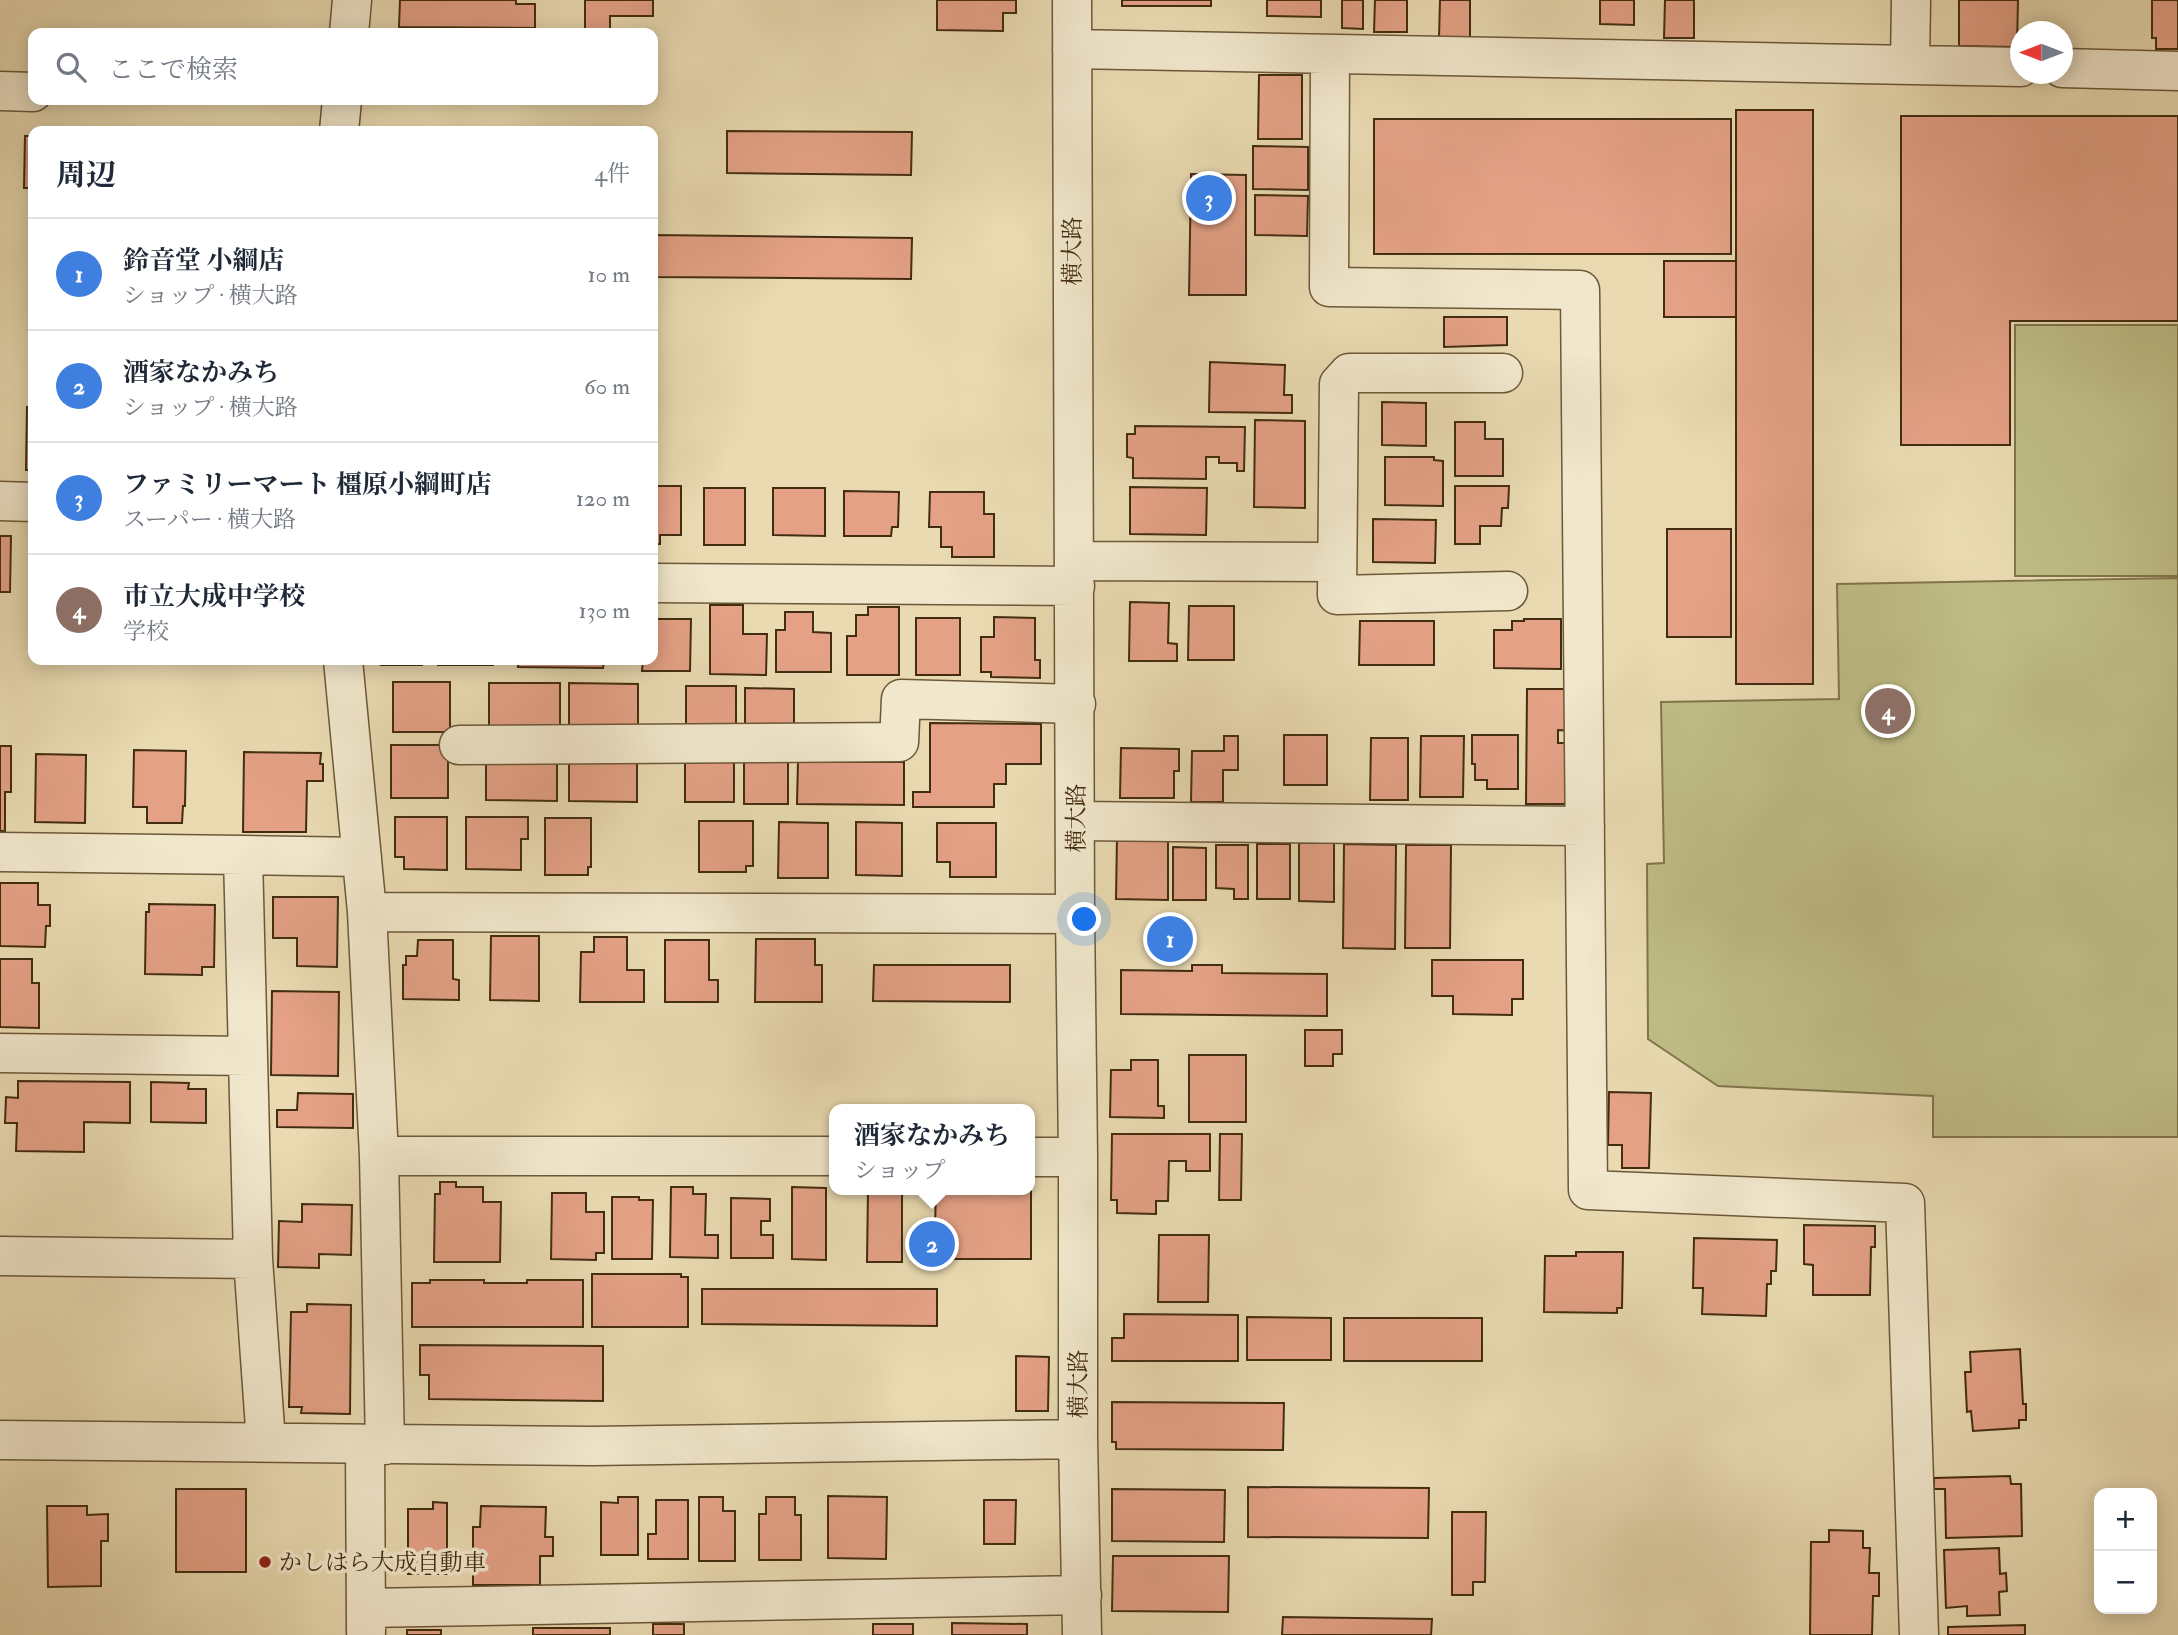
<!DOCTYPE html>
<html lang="ja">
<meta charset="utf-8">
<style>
:root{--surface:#fff;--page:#f2f2f3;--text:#1f2937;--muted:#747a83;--line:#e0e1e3;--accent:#8f2418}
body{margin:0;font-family:"IM FELL Double Pica","Noto Serif JP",serif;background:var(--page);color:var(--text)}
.controls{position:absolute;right:21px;bottom:21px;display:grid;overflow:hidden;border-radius:14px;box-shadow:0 4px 18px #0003}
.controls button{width:63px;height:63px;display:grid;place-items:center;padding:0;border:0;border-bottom:2px solid var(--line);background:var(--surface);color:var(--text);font:35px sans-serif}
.compass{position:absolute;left:2010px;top:21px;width:63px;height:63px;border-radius:50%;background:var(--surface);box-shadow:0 4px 18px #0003;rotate:270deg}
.you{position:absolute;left:1085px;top:920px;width:24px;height:24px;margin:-18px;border:5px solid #fff;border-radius:50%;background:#1a73e8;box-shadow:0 0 0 10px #1a73e833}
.badge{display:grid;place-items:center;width:46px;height:46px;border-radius:50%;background:var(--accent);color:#fff;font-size:23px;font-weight:700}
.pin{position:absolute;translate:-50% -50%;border:4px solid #fff;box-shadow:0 2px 7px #0006}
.popup{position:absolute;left:829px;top:1104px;width:206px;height:91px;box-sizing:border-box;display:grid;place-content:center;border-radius:14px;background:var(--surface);filter:drop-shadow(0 2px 5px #0005);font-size:23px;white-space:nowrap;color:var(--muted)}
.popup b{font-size:26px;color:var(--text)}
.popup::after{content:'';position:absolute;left:50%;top:100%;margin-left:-14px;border:14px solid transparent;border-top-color:var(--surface)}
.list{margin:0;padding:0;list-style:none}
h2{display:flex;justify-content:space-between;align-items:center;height:91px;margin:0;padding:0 28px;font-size:30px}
h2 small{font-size:23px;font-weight:400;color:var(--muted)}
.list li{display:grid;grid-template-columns:46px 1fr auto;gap:21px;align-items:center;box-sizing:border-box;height:112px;padding:0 28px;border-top:2px solid var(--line)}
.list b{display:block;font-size:26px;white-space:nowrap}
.list p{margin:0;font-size:23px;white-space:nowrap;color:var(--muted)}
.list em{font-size:23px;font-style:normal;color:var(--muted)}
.icon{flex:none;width:38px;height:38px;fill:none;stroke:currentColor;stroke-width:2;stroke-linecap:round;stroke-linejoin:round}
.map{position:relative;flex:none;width:2178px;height:1635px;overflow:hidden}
.search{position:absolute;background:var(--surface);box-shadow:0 4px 18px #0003;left:28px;top:28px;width:630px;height:77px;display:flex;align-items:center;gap:18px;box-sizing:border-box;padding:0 24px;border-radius:14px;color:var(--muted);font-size:26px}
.panel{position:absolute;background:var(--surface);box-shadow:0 4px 18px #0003;left:28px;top:126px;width:630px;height:539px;border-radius:14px}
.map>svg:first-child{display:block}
</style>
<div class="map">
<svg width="2178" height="1635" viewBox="0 0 2178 1635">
<rect width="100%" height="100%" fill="#e9dab1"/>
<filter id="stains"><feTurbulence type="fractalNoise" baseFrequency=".00286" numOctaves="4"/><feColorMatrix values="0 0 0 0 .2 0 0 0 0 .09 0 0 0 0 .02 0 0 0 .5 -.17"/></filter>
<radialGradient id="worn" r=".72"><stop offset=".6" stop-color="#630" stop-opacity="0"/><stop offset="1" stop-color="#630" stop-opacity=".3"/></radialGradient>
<path fill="#bfbd86" stroke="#81754b" stroke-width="2" d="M2015,325H2178V576H2015Z
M2178,578V1137H1933V1096L1718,1086L1648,1039L1647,864L1664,863L1661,702L1839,699L1837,584Z"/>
<path fill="#e4a186" stroke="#432d10" stroke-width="2" d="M400,0H516V4H535V28L399,27Z
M585,0H653V16H610V33H585Z
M937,0H1016V13H1003V31L937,30Z
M1122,0H1211V6H1122Z
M1267,0H1321V17L1267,16Z
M1342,0H1363V29L1342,28Z
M1375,0H1407V32H1374Z
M1440,0H1470V38H1439Z
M1600,0H1634V25L1600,24Z
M1665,0H1694V38H1664Z
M1959,0H2018L2017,47L1959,46Z
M2152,0H2178V49H2156V38H2152Z
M1259,75H1302V139H1258Z
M1736,110H1813V684H1736Z
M1901,116H2178V321H2010V445H1901Z
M1374,119H1731V254H1374Z
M727,131L912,132L911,175L727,173Z
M25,136H33V188H24Z
M1253,146L1308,147V190L1253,189Z
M1191,174L1246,175V295H1189Z
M1255,195L1308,196L1307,236L1255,235Z
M653,235L912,238L911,279L653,277Z
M1664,261H1736V317H1664Z
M1444,317H1507V345L1444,347Z
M1210,362L1285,365L1284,395H1292V413L1209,412Z
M1382,402L1426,403V446L1382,445Z
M27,407H33V470H26Z
M1255,420L1305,421V508L1254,507Z
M1455,422H1485V439H1503V476H1455Z
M1135,426L1245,427L1244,471H1237V463H1219V457H1206V479L1133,478V458L1127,457V434H1135Z
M1385,457H1434V460L1443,461V506L1385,505Z
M653,486H681V535H660V544H653Z
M1455,486H1509L1508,508H1502L1501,526H1480V544H1455Z
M1130,487L1207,488L1206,535L1130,534Z
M704,488H745V545H704Z
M773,488H825V536L773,535Z
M844,491L899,492L898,527H892L891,536H844Z
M930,492H984V514H994V557H952V547H941V527H929Z
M1373,519L1436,520L1435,563L1373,562Z
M1667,529H1731V637H1667Z
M0,536H11L10,592H0Z
M1130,602L1169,603L1168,643L1177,644V661H1129Z
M710,605H743V634H767L766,675L710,674Z
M1189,606H1234V660H1188Z
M868,607H899V675H847V636H856V615H868Z
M785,612H813V632L831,633V672H776V630H785Z
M994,617L1035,618V660H1040V678L991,677V672H981V637H994Z
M916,618H960V675H916Z
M653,619H691L690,671H642L643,660H653Z
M1524,619H1561V669L1494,668V630H1512V621H1524Z
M1360,621H1434V665H1359Z
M381,660H422V665H381Z
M438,660H493V665H438Z
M518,660H604L603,668L518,667Z
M393,682H450V732H393Z
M489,683H560V731L489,730Z
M569,683L638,684V732L569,731Z
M686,686H736V724H686Z
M745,688L794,689V727H745Z
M1527,689H1574V731L1558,730V743H1567L1566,804H1526Z
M930,723L1041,724V764H1006V784H994V807H913V792H930Z
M1284,735H1327V785H1284Z
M1472,735H1518V789H1487V780H1475V764H1472Z
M1224,736H1238V770H1223V802H1191L1192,751H1224Z
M1421,736H1464L1463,797H1420Z
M1371,738H1408V800H1370Z
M391,745H448V798H391Z
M0,746H11V792H5V831H0Z
M1121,748L1179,749V771H1174V798H1120Z
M134,750L186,751L185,806H183L182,823H147V807H133Z
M244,752L321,753L320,764H323V781H307L306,832H243Z
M36,754L86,755L85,823L35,822Z
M486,757H557V801L486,800Z
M569,758L637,759V802L569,801Z
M685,761H734V802H685Z
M744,761H788V804H744Z
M798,762H904V805L797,804Z
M395,817H447V870L404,869V857H395Z
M466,817H528V839H521V870L466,869Z
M545,818H591V867H588V875H545Z
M699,821H753V866H746V872H699Z
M779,822L828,823V878H778Z
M856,822L902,823V876L856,875Z
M937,823H996V877H950V862H937Z
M1117,837H1168V900L1116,899Z
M1299,843H1334V902L1299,901Z
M1257,844H1290V899H1257Z
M1344,844L1396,845L1395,949L1343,948Z
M1216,845H1248V899H1234V889L1216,888Z
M1406,845H1451L1450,948H1405Z
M1173,847L1206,848V900H1173Z
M0,883H38V905H50V926H46L45,947L0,946Z
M273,897H338L337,967L297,966V938H273Z
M149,904L215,905L214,967H202V975L145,974L146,912H149Z
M491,936H539V1001L490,1000Z
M594,937H627V970H644V1002H580L581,952H594Z
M756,939H815V965H822V1002H755Z
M418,940H453V979L459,980V1000L403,999V965H406V956H417Z
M665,940H709V980H718V1002H665Z
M0,959H32V983H39V1028L0,1027Z
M1432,960H1523V999H1512V1015L1453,1014V996H1432Z
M874,965H1010V1002L873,1001Z
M1192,965H1222V973L1327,974V1016L1121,1014V970L1192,971Z
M272,991L339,992L338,1076L271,1075Z
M1305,1030H1342V1054H1333V1066H1305Z
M1189,1055H1246V1122H1189Z
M1131,1060H1158V1106H1164V1118L1110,1117L1111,1070H1131Z
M18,1081L130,1082V1123L84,1122V1152L16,1151L17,1123H5L6,1097L18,1098Z
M151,1082L189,1083L188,1089H206V1123L151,1122Z
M1609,1092L1651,1093L1649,1168H1622V1145H1608Z
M298,1093L353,1094V1128L277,1127V1110H297Z
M1112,1134H1210V1171H1186V1161H1169L1168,1201H1156V1214L1117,1213V1200H1111Z
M1220,1134H1242L1241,1200H1219Z
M440,1182H456V1187H483V1202H501L500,1262H434L435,1194H440Z
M671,1187H693V1194H706L705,1235H718V1258L670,1257Z
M792,1187L826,1188V1260L792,1259Z
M868,1190H902V1262H867Z
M936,1190H1031V1259H916L917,1225L935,1226Z
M552,1193H586V1212H604V1253H596V1260L551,1259Z
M612,1197H639V1200H653L652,1259H612Z
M731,1198L770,1199V1221H761V1235H773V1258H731Z
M302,1204L352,1205L351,1255L319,1254V1268L278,1267L279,1221L302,1222Z
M1804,1225L1875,1226V1247H1871L1870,1295H1813V1265L1804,1264Z
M1159,1235H1209L1208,1302H1158Z
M1694,1238L1777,1240L1776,1271H1771V1284H1767L1766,1316L1702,1314L1703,1288H1693Z
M1576,1252H1623L1622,1308H1617V1313L1544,1312L1545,1256H1576Z
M592,1274H681V1277H688V1327H592Z
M430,1280H484V1283H527V1280H583V1327H412V1283H430Z
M702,1289H937V1326L702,1324Z
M307,1304L351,1305L350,1414L301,1413L302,1407H289L291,1312H307Z
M1124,1314L1238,1315V1361H1112V1338H1124Z
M1247,1317L1331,1318V1360H1247Z
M1344,1318H1482V1361H1344Z
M420,1345L603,1346V1401L429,1399V1375H420Z
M2020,1349L2023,1404H2026V1420H2019V1428L1973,1431L1971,1411L1967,1412L1965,1372H1971L1970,1352Z
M1016,1356L1049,1357L1048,1411H1016Z
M1112,1402L1284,1403L1283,1450L1116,1449V1442H1112Z
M2010,1476L2011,1484H2021L2022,1536L1946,1538L1945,1489H1934V1478Z
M1248,1487L1429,1488L1428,1538L1248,1537Z
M176,1489H246V1572H176Z
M1112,1489L1225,1490L1224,1542L1112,1541Z
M828,1496L887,1497L886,1559L828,1558Z
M618,1497H638V1555H601V1502L618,1503Z
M699,1497H723V1511H735V1561H699Z
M766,1497H795V1515H801V1560H759V1514H766Z
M656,1500H688V1559H648V1534H656Z
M984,1500H1016L1015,1544H984Z
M433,1502L447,1503V1574H408V1509H433Z
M47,1506H87V1515L108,1514V1541H101V1586L48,1587Z
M481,1506L546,1507L545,1537H553V1556H540V1585H473V1527H480Z
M1452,1512H1486L1485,1582H1473V1595H1452Z
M1829,1530L1863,1531V1548H1870L1869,1573H1879V1596H1873L1872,1635H1810L1811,1542H1829Z
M1999,1548L2000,1574L2006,1573L2007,1591L1999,1592L2000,1615L1967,1616V1606L1946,1608L1944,1550Z
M1113,1556H1229L1228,1612L1112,1611Z
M1283,1617L1432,1619L1431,1635H1282Z
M952,1623L1027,1624V1635H952Z
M653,1624H684V1635H653Z
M873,1624H913V1635H873Z
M2025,1625V1635H1948V1627Z
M533,1628H610V1635H533Z
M407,1630H441V1635H407Z"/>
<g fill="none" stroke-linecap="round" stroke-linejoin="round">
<defs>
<path id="minor" d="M1072,0L1075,914L1078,1157V1439L1082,1635
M349,33L352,0
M1072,49L2021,67
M1330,54L1329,287L1580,290L1588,1190L1905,1203L1919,1635
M1910,64L1911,0
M2062,68L2178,71
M0,91L33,92
M339,131L342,100
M1503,373H1349L1339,384L1337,595L1508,591
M0,501L33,502
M1074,561L1337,562
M653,583L1075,586
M343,660L367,912L379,1156L385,1445
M459,745L899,742L901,699L1076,704
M1076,821L1585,826
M0,852L243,855L253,1259L266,1442
M243,855L362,857
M367,912L1075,914
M0,1053L248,1056
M379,1156H834
M1030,1157H1078
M0,1256L253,1259
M0,1440L592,1446L1078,1439
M365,1445L366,1632
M366,1608L1082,1595"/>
</defs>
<use href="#minor" stroke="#6c5838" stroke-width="41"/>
<use href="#minor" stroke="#f1e7cc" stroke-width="38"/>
</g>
<circle fill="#8f2418" stroke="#f1e7cc" stroke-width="2.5" cx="265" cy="1562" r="7"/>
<g text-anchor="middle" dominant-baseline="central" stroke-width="7" stroke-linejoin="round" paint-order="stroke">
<g font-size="23" fill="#432d10" stroke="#f1e7cc">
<text transform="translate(1072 251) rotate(-90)">横大路</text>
<text transform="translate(1076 818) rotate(-90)">横大路</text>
<text transform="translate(1078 1384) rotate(-90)">横大路</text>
</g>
<g font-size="23" fill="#432d10" stroke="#f1e7cc" text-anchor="start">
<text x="279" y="1562">かしはら大成自動車</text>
</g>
</g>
<rect width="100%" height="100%" filter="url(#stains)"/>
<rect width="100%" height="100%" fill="url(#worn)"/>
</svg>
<div class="controls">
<button>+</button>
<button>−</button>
</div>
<svg class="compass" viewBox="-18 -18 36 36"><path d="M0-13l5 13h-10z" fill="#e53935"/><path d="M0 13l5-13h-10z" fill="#747a83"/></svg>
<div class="you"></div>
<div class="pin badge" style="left:1170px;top:939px;background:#3f7fe0">1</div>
<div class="pin badge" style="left:932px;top:1244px;background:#3f7fe0">2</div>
<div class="popup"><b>酒家なかみち</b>ショップ</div>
<div class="pin badge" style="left:1209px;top:198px;background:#3f7fe0">3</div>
<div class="pin badge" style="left:1888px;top:711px;background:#8d6e63">4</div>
<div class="search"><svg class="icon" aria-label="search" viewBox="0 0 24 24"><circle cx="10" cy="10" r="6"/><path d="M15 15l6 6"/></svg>ここで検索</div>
<section class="panel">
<h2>周辺<small>4件</small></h2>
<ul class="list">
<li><span class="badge" style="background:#3f7fe0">1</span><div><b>鈴音堂 小綱店</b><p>ショップ · 横大路</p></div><em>10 m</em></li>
<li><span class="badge" style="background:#3f7fe0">2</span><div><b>酒家なかみち</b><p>ショップ · 横大路</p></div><em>60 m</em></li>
<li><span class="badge" style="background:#3f7fe0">3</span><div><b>ファミリーマート 橿原小綱町店</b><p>スーパー · 横大路</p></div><em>120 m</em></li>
<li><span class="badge" style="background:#8d6e63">4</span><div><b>市立大成中学校</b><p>学校</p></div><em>130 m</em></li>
</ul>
</section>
</div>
